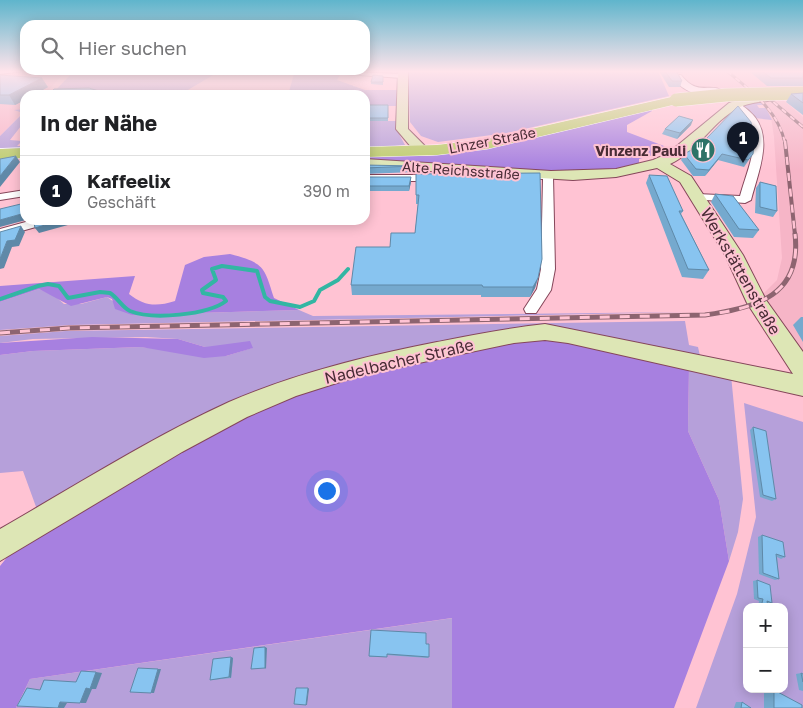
<!DOCTYPE html>
<html lang="de">
<meta charset="utf-8">
<style>
:root{--surface:#fff;--page:#f2f2f2;--text:#202124;--muted:#757577;--line:#e0e0e0;--accent:#111827}
body{margin:0;font-family:"Golos Text",sans-serif;background:var(--page);color:var(--text)}
.controls{position:absolute;right:15px;bottom:15px;display:grid;overflow:hidden;border-radius:10px;box-shadow:0 2px 12px #0003}
.controls button{width:45px;height:45px;display:grid;place-items:center;padding:0;border:0;border-bottom:1px solid var(--line);background:var(--surface);color:var(--text);font:25px sans-serif}
.you{position:absolute;left:326px;top:490px;width:18px;height:18px;margin:-12px;border:4px solid #fff;border-radius:50%;background:#1a73e8;box-shadow:0 0 0 8px #1a73e833}
.badge{display:grid;place-items:center;width:32px;height:32px;border-radius:50%;background:var(--accent);color:#fff;font-size:16px;font-weight:700}
.pin{position:absolute;translate:-50% -41px;filter:drop-shadow(0 1px 2px #0008)}
.pin::after{content:'';position:absolute;top:26px;width:18px;height:15px;background:inherit;clip-path:polygon(0 0,100% 0,50% 100%)}
.list{margin:0;padding:0;list-style:none}
h2{display:flex;justify-content:space-between;align-items:center;height:65px;margin:0;padding:0 20px;font-size:21px}
h2 small{font-size:16px;font-weight:400;color:var(--muted)}
.list li{display:grid;grid-template-columns:32px 1fr auto;gap:15px;align-items:center;box-sizing:border-box;height:70px;padding:0 20px;border-top:1px solid var(--line)}
.list b{display:block;font-size:19px;white-space:nowrap}
.list p{margin:0;font-size:16px;white-space:nowrap;color:var(--muted)}
.list em{font-size:16px;font-style:normal;color:var(--muted)}
.icon{flex:none;width:28px;height:28px;fill:none;stroke:currentColor;stroke-width:2;stroke-linecap:round;stroke-linejoin:round}
.map{position:relative;flex:none;width:803px;height:708px;overflow:hidden}
.search{position:absolute;background:var(--surface);box-shadow:0 2px 12px #0003;left:20px;top:20px;width:350px;height:55px;display:flex;align-items:center;gap:12px;box-sizing:border-box;padding:0 18px;border-radius:15px;color:var(--muted);font-size:19px}
.panel{position:absolute;background:var(--surface);box-shadow:0 2px 12px #0003;left:20px;top:90px;width:350px;height:135px;border-radius:15px}
.map>svg:first-child{display:block}
</style>
<div class="map">
<svg width="803" height="708" viewBox="0 0 803 708">
<rect width="100%" height="100%" fill="#ffc3d3"/>
<path fill="#f6b5c7" d="M43,71H66L44,95H25V109L16,111L23,112L0,136V73Z
M680,71H803V85L795,88H704L699,90L686,86Z
M782,99L803,117V353L761,296L777,280L782,258L774,137L771,117L759,100Z"/>
<path fill="#b6a0da" fill-rule="evenodd" d="M74,71H220L181,94L51,95Z
M272,71L341,73L337,80L365,90H398L397,106H365V95H288L294,74Z
M408,71H658L669,96L507,133L438,142L421,136L410,122Z
M759,100L763,105H757L759,108H766L772,120L754,118L744,106Z
M25,109V121L10,140L22,141L17,146H25V151L0,152V136L23,113L14,110Z
M365,121H397L398,132L405,145L365,149Z
M39,289L56,297L64,304H81L107,297L132,315L299,310L313,316L689,312L71,325L0,330V302Z
M685,321L689,345L698,347L700,356L39,515L23,471L0,473V355L33,351L141,347L226,356L252,348L205,347L178,339L146,337L33,339L0,343V336L66,331Z
M689,367L731,375L743,499L738,532L729,561L719,500L688,431Z
M744,403L803,422V708H696L737,594L756,517ZM747,607H784V689H747Z
M453,618L452,708H16L30,679Z"/>
<path fill="#a780e0" d="M651,107L652,111L627,125V132L664,146L671,150L639,159V164L612,170L563,172L365,160V156H427L477,150Z
M230,254C264,263 264,266 274,298L299,310L132,315L115,309L112,299L107,297L71,306L39,289L0,302V286L135,276L129,294C144,306 156,307 175,301L185,265L204,257Z
M92,337L178,339L205,347L250,341L253,348L226,356L204,358L141,347L33,351L0,355V343Z
M546,338L689,367L688,431L719,500L729,561L674,708H452V618L30,679L16,708H0V566L21,540L213,429L338,379L483,348Z"/>
<g fill="none" stroke-linecap="round" stroke-linejoin="round">
<path stroke="#32b6a3" stroke-width="4" d="M0,299L38,286L48,284L59,286L68,298L100,292L110,293C118,298 122,307 130,311C152,320 208,315 226,301L223,297L203,293L202,290L216,280L212,269L222,266L257,271L265,297L270,301L300,307L314,301L320,290L338,280L348,269"/>
<defs>
<path id="street" d="M0,71H23L0,74Z
M327,71L402,74L406,76L402,78L331,73Z
M675,75H681C698,97 709,82 723,91C711,100 676,93 675,75Z
M732,103C739,102 744,107 749,111C776,134 758,172 751,200L745,203L693,199L691,197L697,194L740,196C750,160 767,134 732,107Z
M530,173H548L553,176L555,269L551,290L536,313H526L524,309L537,289L541,269L543,179L526,178L525,176Z
M365,175H438L443,178L438,181H365Z
M25,190V196L0,200V194Z
M33,220H52L50,223L0,237V229Z"/>
<path id="secondary" d="M398,71H408V129L427,148L429,151L427,154H417L396,129Z
M772,94L778,97L776,99C763,103 751,101 738,108C712,122 698,151 670,164L691,176L743,255L766,300L803,352V396L568,343L545,340L514,343L362,375L296,396L247,417L182,452L0,561V529C75,486 150,438 229,402C296,373 366,356 437,342C473,335 508,328 545,324L793,374L747,303L725,255L680,182L657,168L616,177L573,180L365,167V159L551,171L616,169L653,160L667,154L729,103L749,96Z"/>
<path id="primary" d="M676,96L682,100L681,103L487,149L437,155L365,157V147L437,145L487,139Z
M25,148V158L0,159V149Z"/>
</defs>
<use href="#street" stroke="#85465a" stroke-width="2"/>
<use href="#secondary" stroke="#85465a" stroke-width="2"/>
<use href="#primary" stroke="#fff" stroke-width="1"/>
<use href="#street" fill="#fff" fill-rule="evenodd"/>
<use href="#secondary" fill="#dde6b5" fill-rule="evenodd"/>
<use href="#primary" fill="#bbcd6b" fill-rule="evenodd"/>
<defs>
<path id="rail-far2" d="M727,71C751,91 778,110 785,143
M765,95L803,127"/>
<path id="rail-far1" d="M785,141L795,235"/>
<path id="rail" d="M0,333L69,328L705,315C757,308 802,295 795,234"/>
</defs>
<use href="#rail-far2" stroke="#8d6470" stroke-width="3"/>
<use href="#rail-far1" stroke="#8d6470" stroke-width="4"/>
<use href="#rail" stroke="#8d6470" stroke-width="5"/>
<use href="#rail-far2" stroke="#ffc3d3" stroke-width="2" stroke-dasharray="5.5" stroke-linecap="butt"/>
<use href="#rail-far1" stroke="#ffc3d3" stroke-width="2.5" stroke-dasharray="8" stroke-linecap="butt"/>
<use href="#rail" stroke="#ffc3d3" stroke-width="3" stroke-dasharray="10" stroke-linecap="butt"/>
<defs>
<path id="primary-bridge" d="M676,100L726,95L803,93"/>
</defs>
<use href="#primary-bridge" stroke="#fff" stroke-width="14" stroke-linecap="butt"/>
<use href="#primary-bridge" stroke="#bbcd6b" stroke-width="13"/>
</g>
<path fill="#75a9ce" d="M659,71H683L682,73H678L682,81L680,87H669Z
M749,71H803V86H767Z
M0,75L48,87L15,105L0,104Z
M383,76V85L371,84V82Z
M803,93V115L786,102L791,94Z
M388,105V121H367V118Z
M691,125L677,139L662,134L665,129Z
M705,140L753,154L744,167L718,160L705,176H693L681,160L684,154L704,143Z
M365,165L414,166V172L365,174Z
M416,174L538,278L535,288L530,297H481V295H352L351,285L415,233L418,204H416Z
M649,175L683,211L681,214L709,270L703,279L682,277L646,183Z
M365,177H411V182L409,191H365Z
M760,182L777,211L773,217L755,213L756,188Z
M715,194L759,230L753,238L734,237L711,202Z
M801,317H803V342L793,325Z
M753,427L776,499L772,501L760,497L750,430Z
M762,535L785,557L781,559L777,557L779,579L775,580L759,574L758,537Z
M757,580L772,603L768,604V607H758L759,601L754,599L753,581Z
M426,644L428,658L387,655V657H370L369,656Z
M231,657L233,658L231,678L212,680H210Z
M801,673L803,674V691L799,690L796,674Z
M764,690H774L802,708H764Z
M736,702H742L751,708H734Z"/>
<path fill="#5f89a8" d="M42,78L48,87L34,95H25V100L15,105L9,95Z
M693,120L691,125L677,139L680,133Z
M722,154L718,160L705,176L709,170Z
M16,156L20,162L0,187V176Z
M411,177V182L409,191V186Z
M25,213V220H26L0,227V220Z
M62,220H86L39,233L35,228Z
M90,220H104L91,222Z
M21,226L25,232L19,246L12,247L4,268L0,269V259L7,241Z
M538,278L535,288L530,297L533,287Z
M265,647L267,648L266,669L265,668Z
M231,657L233,658L231,678L229,677Z
M158,669H161L154,693H151Z
M96,672L102,673L96,689H90Z
M86,688L92,689L86,703H80Z
M308,688L309,689L307,705H306Z
M60,702L67,703L64,708H58Z"/>
<path fill="#88c4f0" stroke="#5f89a8" d="M665,71H676L682,81H672Z
M762,71H803V78H771Z
M0,75L42,78L9,95H0Z
M373,75L383,76V82H371Z
M89,88L112,95H48L54,89Z
M803,93V103L791,94Z
M368,105H388V118H367Z
M738,106L751,122L754,144L753,154L748,160L722,154L709,170L696,169L684,154L708,141L705,140Z
M679,116L693,120L680,133L665,129Z
M16,156L0,176V159Z
M365,165L414,166L365,168Z
M540,173L542,259L538,278L533,287H483L482,285H351L356,247H390L391,233H415L419,195H416V174Z
M649,175L667,176L683,211H679L709,270L688,269Z
M365,177H411L409,186H365Z
M760,182L776,186L777,211L760,207Z
M715,194L733,196L759,230L739,229Z
M25,203V213L0,220V209Z
M43,220H62L35,228L34,223Z
M21,226L15,240L7,241L0,259V232Z
M753,427L766,431L776,499L763,495Z
M762,535L783,542L785,557L776,554L779,579L763,573Z
M757,580L770,585L772,603L767,601L768,607H761L763,599L758,598Z
M371,630L426,633V644H429V657L387,654V657L369,656Z
M265,647V668L251,669L254,648Z
M231,657L229,677L210,680L213,659Z
M138,668L158,669L151,693L130,692Z
M81,671L96,672L90,689L86,688L80,703L60,702L58,708L17,706L27,688L40,690L44,680L76,682Z
M801,673L803,674V682Z
M296,688H308L306,705L294,704Z
M774,690L802,705V708H774Z
M742,702L751,708H741Z"/>
<linearGradient id="sky" x2="0" y2="1"><stop stop-color="#5fb5cc"/><stop offset="0.42" stop-color="#ffe4eb"/><stop offset="1" stop-color="#ffe4eb" stop-opacity="0"/></linearGradient>
<rect width="803" height="170" fill="url(#sky)"/>
<defs>
<symbol id="restaurant-disc" viewBox="-11 -11 22 22"><circle r="9.5" fill="#2d7368" stroke="#ffc3d3"/><path d="M-5-6h1v4h1v-4h1v4h1v-4h1v5L-1.5 .5V6h-2V.5L-5-1ZM5-6V6H3V1.5H1.5Q1.5-4 5-6Z" fill="#fff"/></symbol>
</defs>
<g fill-rule="evenodd">
<use href="#restaurant-disc" x="689" y="136" width="28" height="28"/>
</g>
<g text-anchor="middle" dominant-baseline="central" stroke-width="4" stroke-linejoin="round" paint-order="stroke">
<g font-size="14" fill="#492c35" stroke="#ffc3d3">
<text transform="translate(492 140) rotate(-11)">Linzer Straße</text>
<text transform="translate(461 170) rotate(4)">Alte Reichsstraße</text>
</g>
<g font-size="14" font-weight="bold" fill="#492c35" stroke="#ffc3d3" text-anchor="end">
<text x="686" y="150">Vinzenz Pauli</text>
</g>
<g font-size="16" fill="#492c35" stroke="#ffc3d3">
<text transform="translate(741 271) rotate(60)">Werkstättenstraße</text>
<text transform="translate(399 361) rotate(-13)">Nadelbacher Straße</text>
</g>
</g>
</svg>
<div class="controls">
<button>+</button>
<button>−</button>
</div>
<div class="you"></div>
<div class="pin badge" style="left:743px;top:163px">1</div>
<div class="search"><svg class="icon" aria-label="search" viewBox="0 0 24 24"><circle cx="10" cy="10" r="6"/><path d="M15 15l6 6"/></svg>Hier suchen</div>
<section class="panel">
<h2>In der Nähe<small></small></h2>
<ul class="list">
<li><span class="badge">1</span><div><b>Kaffeelix</b><p>Geschäft</p></div><em>390 m</em></li>
</ul>
</section>
</div>
